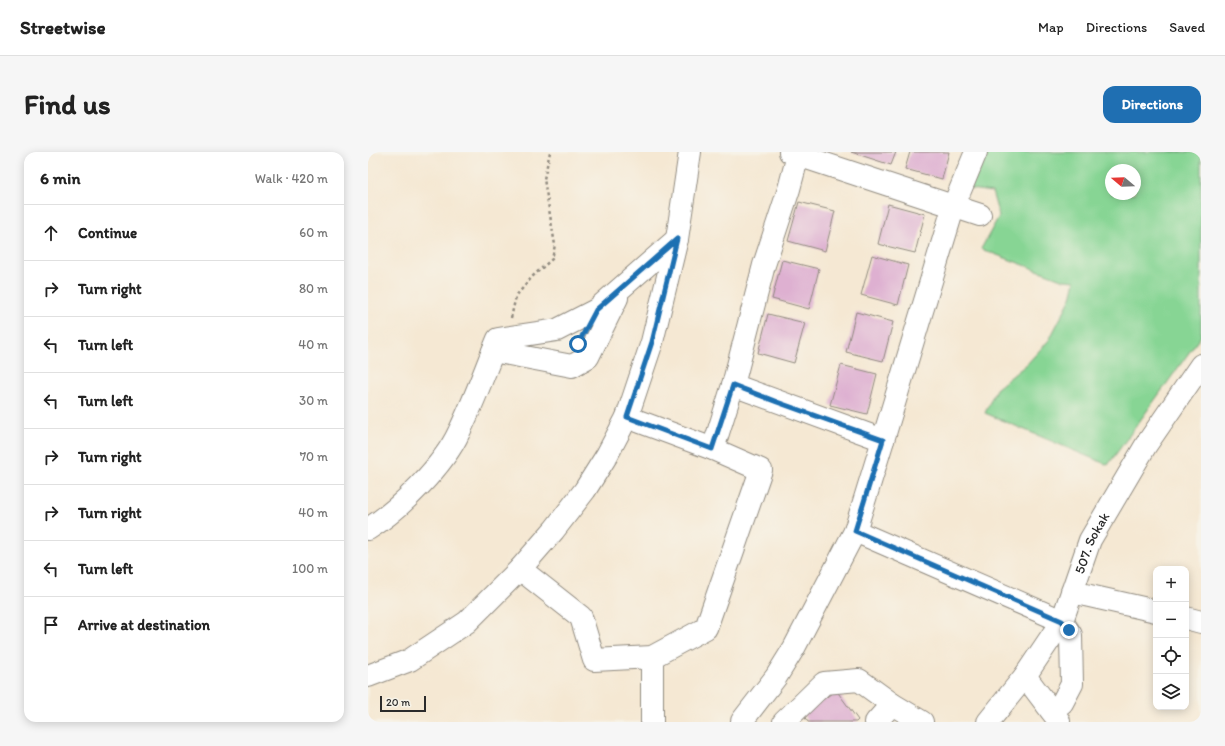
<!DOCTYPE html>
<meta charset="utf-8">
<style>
:root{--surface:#fff;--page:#f6f6f6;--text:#222;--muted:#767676;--line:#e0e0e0;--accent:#1f6fb2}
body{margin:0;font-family:Itim,sans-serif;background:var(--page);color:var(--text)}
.controls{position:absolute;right:12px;bottom:12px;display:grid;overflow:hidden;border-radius:8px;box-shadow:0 2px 10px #0003}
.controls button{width:36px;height:36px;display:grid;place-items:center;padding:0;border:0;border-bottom:1px solid var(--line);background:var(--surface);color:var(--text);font:20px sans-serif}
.compass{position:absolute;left:737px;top:12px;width:36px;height:36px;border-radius:50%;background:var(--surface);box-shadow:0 2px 10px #0003;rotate:289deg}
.scale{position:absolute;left:12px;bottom:10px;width:46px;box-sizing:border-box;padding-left:4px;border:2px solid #2b2b2b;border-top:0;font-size:11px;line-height:14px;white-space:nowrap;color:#2b2b2b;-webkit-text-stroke:3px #f7f3e8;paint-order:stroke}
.stop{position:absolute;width:12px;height:12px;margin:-9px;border:3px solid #1f6fb2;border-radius:50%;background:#fff}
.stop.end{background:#1f6fb2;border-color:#fff;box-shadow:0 1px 4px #0008}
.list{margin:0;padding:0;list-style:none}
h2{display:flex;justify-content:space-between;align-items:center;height:52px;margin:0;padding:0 16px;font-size:17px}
h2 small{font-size:13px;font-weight:400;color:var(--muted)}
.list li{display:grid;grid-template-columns:26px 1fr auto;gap:12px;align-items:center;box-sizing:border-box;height:56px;padding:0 16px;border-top:1px solid var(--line)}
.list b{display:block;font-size:15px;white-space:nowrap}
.list em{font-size:13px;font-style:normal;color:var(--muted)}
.icon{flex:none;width:22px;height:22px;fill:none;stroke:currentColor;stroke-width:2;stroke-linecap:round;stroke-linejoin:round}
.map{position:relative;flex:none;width:833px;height:570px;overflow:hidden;border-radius:12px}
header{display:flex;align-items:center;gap:24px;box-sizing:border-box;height:56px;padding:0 20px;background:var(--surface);border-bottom:1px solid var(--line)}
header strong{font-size:19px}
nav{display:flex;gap:22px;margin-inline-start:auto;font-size:14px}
.intro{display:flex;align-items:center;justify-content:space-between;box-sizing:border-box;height:96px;padding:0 24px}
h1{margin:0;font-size:28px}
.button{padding:10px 18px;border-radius:12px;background:var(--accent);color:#fff;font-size:14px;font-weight:700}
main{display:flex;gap:24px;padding:0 24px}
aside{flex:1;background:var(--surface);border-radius:12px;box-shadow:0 2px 10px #0003}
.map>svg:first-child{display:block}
</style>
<header>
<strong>Streetwise</strong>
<nav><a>Map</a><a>Directions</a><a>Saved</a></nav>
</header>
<div class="intro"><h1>Find us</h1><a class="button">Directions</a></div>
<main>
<aside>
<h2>6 min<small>Walk · 420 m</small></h2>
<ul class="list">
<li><svg class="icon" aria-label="ahead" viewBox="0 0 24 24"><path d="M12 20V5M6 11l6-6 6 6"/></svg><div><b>Continue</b></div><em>60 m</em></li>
<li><svg class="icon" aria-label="right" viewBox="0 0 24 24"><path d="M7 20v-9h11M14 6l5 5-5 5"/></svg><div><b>Turn right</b></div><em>80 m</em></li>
<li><svg class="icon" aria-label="left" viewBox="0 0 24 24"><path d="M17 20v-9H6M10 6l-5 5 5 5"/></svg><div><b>Turn left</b></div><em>40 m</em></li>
<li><svg class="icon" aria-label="left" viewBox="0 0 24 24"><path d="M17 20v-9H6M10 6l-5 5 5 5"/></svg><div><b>Turn left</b></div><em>30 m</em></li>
<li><svg class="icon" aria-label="right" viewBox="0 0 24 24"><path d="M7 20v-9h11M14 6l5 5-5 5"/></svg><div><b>Turn right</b></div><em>70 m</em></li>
<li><svg class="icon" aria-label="right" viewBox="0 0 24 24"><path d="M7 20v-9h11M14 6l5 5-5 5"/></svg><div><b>Turn right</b></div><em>40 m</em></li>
<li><svg class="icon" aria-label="left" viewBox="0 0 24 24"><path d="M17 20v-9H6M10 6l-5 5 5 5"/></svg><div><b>Turn left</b></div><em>100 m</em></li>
<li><svg class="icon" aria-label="arrive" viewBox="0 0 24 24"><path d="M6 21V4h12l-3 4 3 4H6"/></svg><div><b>Arrive at destination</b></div></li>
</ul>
</aside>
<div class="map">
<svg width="833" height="570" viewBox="0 0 833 570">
<rect width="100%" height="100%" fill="#f7f3e8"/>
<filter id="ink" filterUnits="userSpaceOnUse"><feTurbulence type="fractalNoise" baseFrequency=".025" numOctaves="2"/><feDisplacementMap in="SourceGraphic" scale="8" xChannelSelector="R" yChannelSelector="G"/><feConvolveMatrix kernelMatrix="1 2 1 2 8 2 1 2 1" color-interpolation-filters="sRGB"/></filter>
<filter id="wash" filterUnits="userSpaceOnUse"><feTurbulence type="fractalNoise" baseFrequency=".012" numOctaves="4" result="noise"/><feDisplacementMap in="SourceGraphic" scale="16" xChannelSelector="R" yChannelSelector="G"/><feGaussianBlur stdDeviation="0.9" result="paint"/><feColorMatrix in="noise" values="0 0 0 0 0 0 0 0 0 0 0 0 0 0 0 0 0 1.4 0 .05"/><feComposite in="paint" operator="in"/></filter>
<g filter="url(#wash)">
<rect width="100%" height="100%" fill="#f5e8d3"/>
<path fill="#87d594" stroke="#598060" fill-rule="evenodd" d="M616,0H833V184L740,313L617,261L628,237L659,212L681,188L703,146L707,129L696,128L613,97L631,64L624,40L602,37ZM743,18H767V42H743Z"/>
<g id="blocks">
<path fill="#deb0d1" d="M483,0H528L523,13Z
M542,0H581L574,27L537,17Z
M431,50L467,59L457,99L420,89Z
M520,52L557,62L547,101L510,92Z
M504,103L540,113L530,153L493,143Z
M414,108L451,117L441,157L404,147Z
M488,160L525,170L515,209L478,200Z
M400,162L437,171L426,211L390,201Z
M473,213L509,222L499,262L462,253Z
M468,538L490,568L488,570H440L435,563Z"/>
</g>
</g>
<g filter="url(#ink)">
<use href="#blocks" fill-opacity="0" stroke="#908a7f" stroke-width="1"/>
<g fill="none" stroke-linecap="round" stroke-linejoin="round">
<defs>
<g id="minor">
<path d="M422,0L430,3L421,37L396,113L365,233L515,288L487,379L694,469L703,483L704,532L694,551L683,558"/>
<path d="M430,3L612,63"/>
<path d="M125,199L204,214L220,205L249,146"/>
<path d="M259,265L345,297L365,233"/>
<path d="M515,288L586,53L608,0"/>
<path d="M0,377C31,358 76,313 91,280C106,250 117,218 130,187L189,178L228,158L309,87"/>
<path d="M152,417L213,465L226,508L284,505L338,476L393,318L345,297"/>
<path d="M704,440L788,459"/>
<path d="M818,466L833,470"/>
<path d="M284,505V570"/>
<path d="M0,524L42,508L99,470L152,417L186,378L217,338L239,303L259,265L284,190L309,87L322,0"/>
<path d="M657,524L691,569"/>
<path d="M374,569L408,525L426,496L487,379"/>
<path d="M416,570L456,531L491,528L524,552L554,570"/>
<path d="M508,570L524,552"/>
<path id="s1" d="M620,570L657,524L694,469L722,388L778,293L833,213"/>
</g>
</defs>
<use href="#minor" stroke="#908a7f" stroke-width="24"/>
<path stroke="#908a7f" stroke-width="2.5" stroke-dasharray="3 3" stroke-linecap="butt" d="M143,166L148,144L165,124L184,107L187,93L176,27L182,0"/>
<use href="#minor" stroke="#fff" stroke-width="22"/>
</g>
</g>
<g fill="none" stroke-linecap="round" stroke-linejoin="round" filter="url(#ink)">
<path stroke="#1f6fb2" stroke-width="5" d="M210,192L228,158L309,87L284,190L259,265L344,297L365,233L409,250L515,288L487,379L694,469L701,478"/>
</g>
<g text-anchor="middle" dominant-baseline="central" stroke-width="3" stroke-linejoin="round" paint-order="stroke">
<g font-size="14" fill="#2b2b2b" stroke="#f7f3e8">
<text stroke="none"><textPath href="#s1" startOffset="209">507. Sokak</textPath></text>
</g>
</g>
</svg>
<div class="controls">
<button>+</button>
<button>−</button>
<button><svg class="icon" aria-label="locate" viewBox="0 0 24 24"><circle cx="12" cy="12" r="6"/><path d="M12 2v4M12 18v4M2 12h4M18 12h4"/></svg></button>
<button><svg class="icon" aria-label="layers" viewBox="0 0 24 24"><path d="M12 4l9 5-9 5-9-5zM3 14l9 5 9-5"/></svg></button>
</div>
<svg class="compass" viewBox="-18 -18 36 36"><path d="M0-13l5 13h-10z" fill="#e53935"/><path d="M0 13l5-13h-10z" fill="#767676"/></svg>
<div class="scale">20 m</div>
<div class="stop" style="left:210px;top:192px"></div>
<div class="stop end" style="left:701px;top:478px"></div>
</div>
</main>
